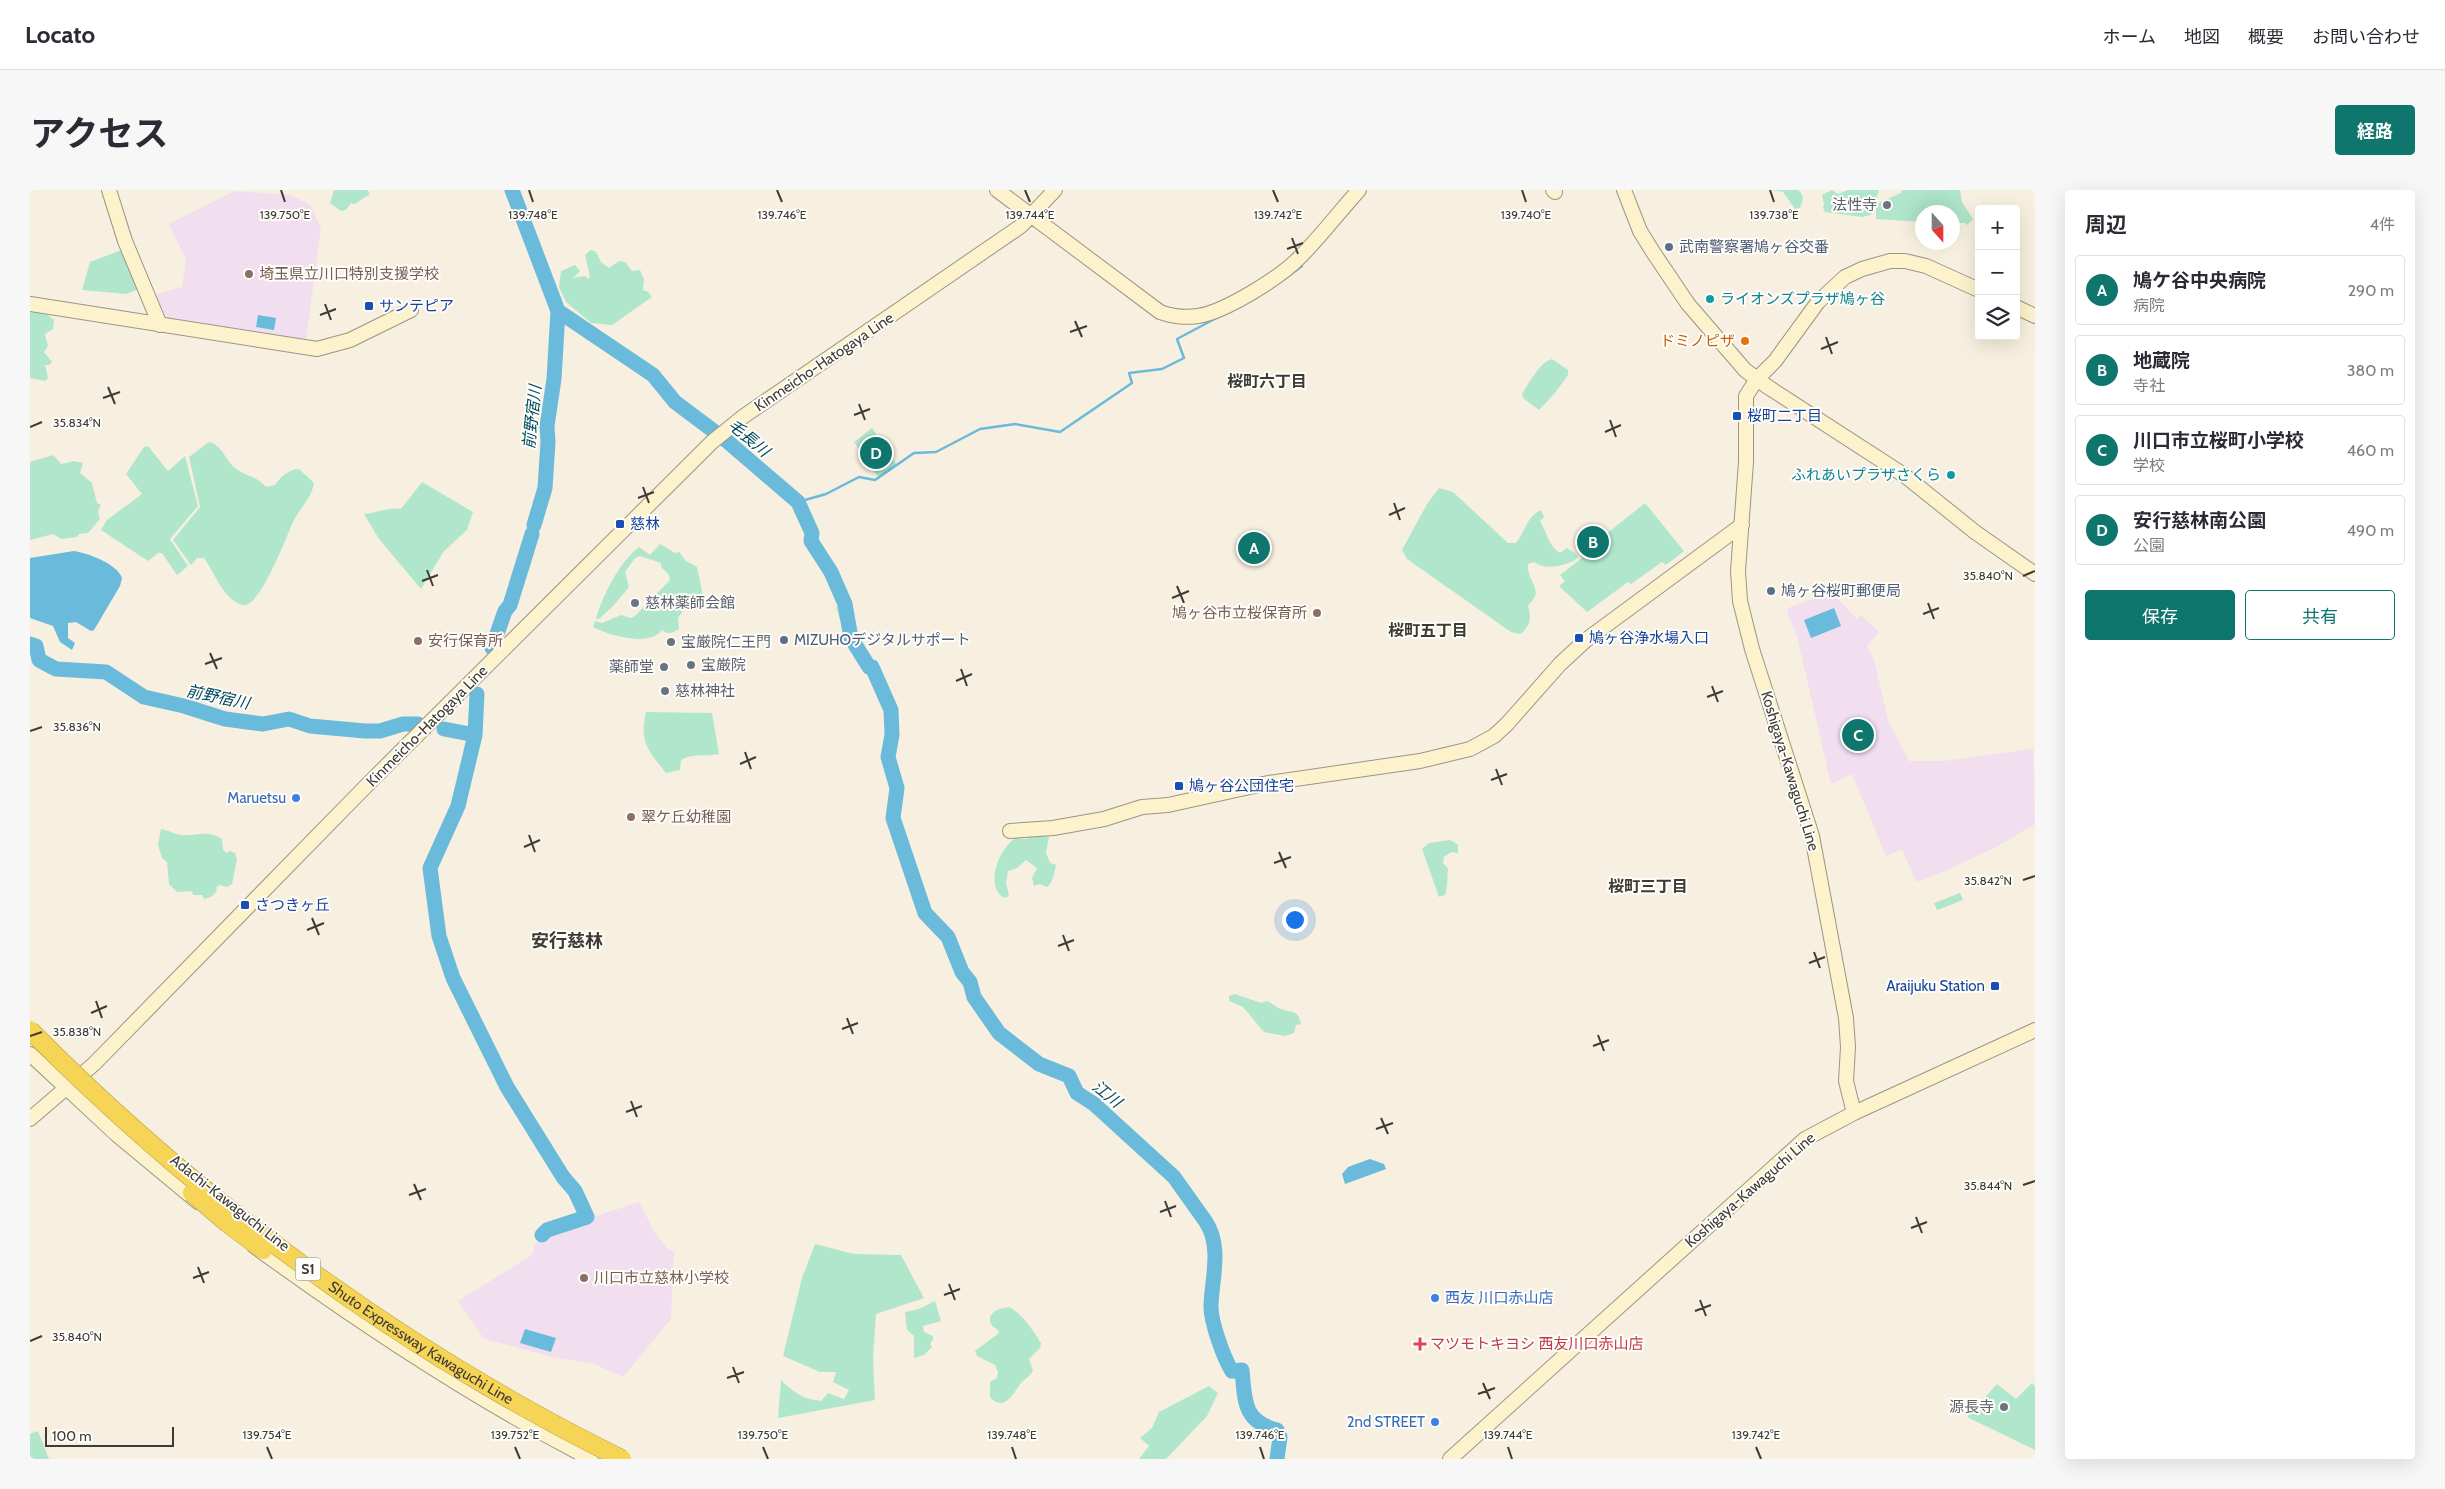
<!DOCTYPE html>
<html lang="ja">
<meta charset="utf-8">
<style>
:root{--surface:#fff;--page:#f7f7f7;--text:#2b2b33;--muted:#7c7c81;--line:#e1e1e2;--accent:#0f766e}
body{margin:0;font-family:Cabin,"Noto Sans JP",sans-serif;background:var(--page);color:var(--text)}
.controls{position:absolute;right:15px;top:15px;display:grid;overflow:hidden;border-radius:5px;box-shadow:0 5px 20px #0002}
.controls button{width:45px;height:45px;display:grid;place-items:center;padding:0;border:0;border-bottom:1px solid var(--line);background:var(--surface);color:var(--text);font:25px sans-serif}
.compass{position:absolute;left:1885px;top:15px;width:45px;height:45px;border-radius:50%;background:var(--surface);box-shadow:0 5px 20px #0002;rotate:159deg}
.scale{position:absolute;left:15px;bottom:12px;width:129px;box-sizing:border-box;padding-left:5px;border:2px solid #3e3b34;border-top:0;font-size:14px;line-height:18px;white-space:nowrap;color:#3e3b34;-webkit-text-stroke:4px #fefdfa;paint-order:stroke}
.you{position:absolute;left:1264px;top:729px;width:18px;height:18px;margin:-12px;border:4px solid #fff;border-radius:50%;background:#1a73e8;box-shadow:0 0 0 8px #1a73e833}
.badge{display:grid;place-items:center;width:32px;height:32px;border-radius:50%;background:var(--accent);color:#fff;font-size:16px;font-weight:700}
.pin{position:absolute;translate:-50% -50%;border:2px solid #fff;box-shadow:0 1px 5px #0006}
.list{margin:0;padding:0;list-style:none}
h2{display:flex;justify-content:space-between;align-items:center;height:65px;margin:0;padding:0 20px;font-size:21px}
h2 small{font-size:16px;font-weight:400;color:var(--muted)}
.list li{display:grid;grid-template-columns:32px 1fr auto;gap:15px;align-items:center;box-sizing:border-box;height:70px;margin:0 10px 10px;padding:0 10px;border:1px solid var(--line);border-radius:5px}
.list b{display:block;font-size:19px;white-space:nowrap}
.list p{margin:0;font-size:16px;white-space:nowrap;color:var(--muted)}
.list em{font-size:16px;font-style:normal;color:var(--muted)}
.actions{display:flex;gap:10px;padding:15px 20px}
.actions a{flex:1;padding:11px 0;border:1px solid var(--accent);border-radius:5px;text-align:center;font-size:18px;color:var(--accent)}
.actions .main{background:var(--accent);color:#fff}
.icon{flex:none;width:28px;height:28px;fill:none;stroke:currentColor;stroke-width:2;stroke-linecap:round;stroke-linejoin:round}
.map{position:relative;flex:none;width:2005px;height:1269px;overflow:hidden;border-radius:5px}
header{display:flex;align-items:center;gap:30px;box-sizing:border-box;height:70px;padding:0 25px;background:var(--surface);border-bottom:1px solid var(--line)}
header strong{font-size:24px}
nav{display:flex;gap:28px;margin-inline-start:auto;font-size:18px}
.intro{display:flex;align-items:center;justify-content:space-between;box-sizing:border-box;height:120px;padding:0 30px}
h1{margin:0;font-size:35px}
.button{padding:12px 22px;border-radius:5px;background:var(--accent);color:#fff;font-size:18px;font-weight:700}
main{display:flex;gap:30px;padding:0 30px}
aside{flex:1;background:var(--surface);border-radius:5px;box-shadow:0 5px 20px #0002}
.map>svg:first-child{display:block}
</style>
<header>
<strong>Locato</strong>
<nav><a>ホーム</a><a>地図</a><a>概要</a><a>お問い合わせ</a></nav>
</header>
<div class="intro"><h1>アクセス</h1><a class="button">経路</a></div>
<main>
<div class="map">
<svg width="2005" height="1269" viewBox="0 0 2005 1269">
<rect width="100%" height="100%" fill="#f7efdf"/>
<path fill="#f1dff0" d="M205,1L261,5L280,15L291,38L276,150L132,128L124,105L152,97L156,70L139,34Z
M1801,401L1827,429L1831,425L1849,442L1837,456L1844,469L1858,530L1879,571H1914L2003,559L2005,634L1970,655L1920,679L1886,692L1872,659L1856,666L1822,584L1801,594L1767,446L1757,421L1758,418Z
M609,1012L625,1043L638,1059L644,1061L641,1129L593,1187L562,1173L526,1168L454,1149L428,1111L502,1065L505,1054L517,1042Z"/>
<path fill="#b0e7cc" d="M304,0H337L340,4L325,14L321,13L316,20L311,21L300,13Z
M1743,0H1768L1772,4L1773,9L1770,18L1765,19L1753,2Z
M1802,0L1808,4L1818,0H1849L1841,25L1832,27L1795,22L1793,18L1794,14L1792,5Z
M1872,0H1930L1932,12L1943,29L1937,35L1935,33H1923L1922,22H1892V32L1846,29V14L1871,3Z
M91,60L109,99L96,104L52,100L60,72Z
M561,60L566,62L571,72L579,78L589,71L595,72L602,81L610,80L614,89L613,100L618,102L622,107L582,135L561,133L536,112L529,97L531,81L545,75L550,81L543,88L555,86L558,89L560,87L555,65Z
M0,121L15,123L24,130L23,139L15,144L18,156L14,162L22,172L19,175H15L18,188L15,191L0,188Z
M1522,169L1538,180V185L1525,203L1509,220L1493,208L1492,204C1499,193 1510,172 1522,169Z
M842,238L867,275L848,287L824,252Z
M179,252C193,255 196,273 208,280C220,288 225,285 236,297L245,295C252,286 257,280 269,279L284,293C282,307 271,317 264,330C257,344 230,420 212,415C193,409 185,383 174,368H167L161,375L143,350L170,317L159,267Z
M118,256L138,281L155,266L168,316L140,349L158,376L147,385L132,363H128L118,371L71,340L77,330L112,304L96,284L114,257Z
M23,265L31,274L44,271L53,273L50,283L62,293L67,313L71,315L68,322L70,329L58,343L49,344L47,347L31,349L23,344L0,350V272Z
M392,292L443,322L437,340L414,361L391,399L349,349L334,324C347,323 359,317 371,319Z
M1409,298L1423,302L1478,353H1486C1496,341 1496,327 1511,320L1514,327L1510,331C1517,343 1518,355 1530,363L1537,358L1547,365L1548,368C1536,376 1516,381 1504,372L1498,374C1496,386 1509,398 1505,406C1504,409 1500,413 1498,416C1502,428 1500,437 1490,444L1481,442L1377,369L1372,360L1397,314Z
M1615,313L1654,361L1636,375L1632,372L1601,394L1598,392L1557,422L1529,396L1535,391L1530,385L1552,368L1550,365Z
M630,354L645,363L649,362L656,371L667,377L672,400L671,416L667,419L660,417L655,418L648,428L649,439C643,443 637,445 632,440C620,457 580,446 563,437L565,431L572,433L591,425L601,428L605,426L640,390L639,385L631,377V373L610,366L605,368L595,382L599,397L584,415L569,429L566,428C574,403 589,373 609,357L620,365Z
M813,414L816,427L810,430L806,417Z
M616,522L682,523L689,564C674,567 664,563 651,570L650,580L636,583C618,560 609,552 616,522Z
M131,639C138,640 144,644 150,645C166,647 177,639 192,649L193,659L196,663L200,661L205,663L207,669L202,694L197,697L189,695L186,698L187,701L181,707L174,709L172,705H163L162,701L147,702L139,694L137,672L132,668L128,655Z
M1016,644L1019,646L1016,663L1020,673L1026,675C1024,683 1024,691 1017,697L1010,694L1004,696L1002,688L1007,678L996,670L987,678L978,681L976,693L979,706L975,708C953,698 970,656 986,648L996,649L1000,646Z
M1420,650L1428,655V663L1421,662L1414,667L1413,673L1418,679C1417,688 1418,697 1415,705L1409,707L1392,659L1399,653Z
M1930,703L1933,710L1907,720L1904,713Z
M1205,804L1231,813L1237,811C1242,813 1246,817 1251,819C1262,823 1268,819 1271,834L1266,835L1264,843L1255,846L1234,842L1213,817L1199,811V806Z
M785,1054L824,1064L871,1065L894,1108L846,1124L843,1169L845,1210L748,1228L751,1190C764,1203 773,1209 791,1211L798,1203L814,1209L819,1200L803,1192L806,1182H790L753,1166L772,1088Z
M905,1111L911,1131L893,1136L894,1142L903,1146V1149L900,1154L902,1157L894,1165L884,1168V1146L877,1140L875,1122L889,1119Z
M979,1117C993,1124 1003,1141 1011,1153L1010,1158L999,1169L1003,1181C1000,1186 996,1188 992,1192C984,1201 975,1224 960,1207V1192L967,1188L968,1182L965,1175L947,1166L945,1161L969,1143C967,1137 964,1139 961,1134C956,1122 970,1118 979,1117Z
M2002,1193L2005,1196V1260L1937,1227L1967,1194L1986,1209Z
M1179,1196L1188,1203L1177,1226L1136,1269H1109L1119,1256L1110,1248L1122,1238L1129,1222Z
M8,1241L19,1269H0V1244Z"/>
<path fill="#69badb" d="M228,125L246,128L244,140L226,137Z
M44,361C57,363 88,374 92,388L90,396L64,440L61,441L46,432L38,433V448L45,453L42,460L30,452L23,436L0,428V368Z
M1804,418L1811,436L1781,448L1774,430Z
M1340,969L1354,974L1356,979L1315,994L1312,984L1318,977Z
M495,1139L526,1148L521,1162L490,1153Z"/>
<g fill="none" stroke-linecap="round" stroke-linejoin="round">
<path stroke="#69badb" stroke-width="2.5" d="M1253,90L1272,76
M768,312L796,304L829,287L845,290L884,263L906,262L950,239L985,234L1030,242L1102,193L1099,183L1132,179L1154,168L1147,149L1192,125"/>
<path stroke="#69badb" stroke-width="15" d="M482,0L528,121L623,185L645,212L697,251L768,312L782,343L781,351L801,382L815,414L821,448L839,477H842L861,520L862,545L858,567L867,598L863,628L895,723L918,747L932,782L940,792L944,807L969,843L1009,874L1039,886L1047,903L1064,914L1144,987L1176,1032C1192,1057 1182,1088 1181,1115C1180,1130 1194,1169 1202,1181L1212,1180C1215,1211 1213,1231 1247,1240L1250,1247L1247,1269
M504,335L515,298L518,252L517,236L524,189L528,121
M0,454L6,456L9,470L26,479L76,482L114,507L154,516L195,529L233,534L259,529L280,536L335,541H350L373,534H388
M462,458L475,421L480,415L502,344
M414,539L445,545L447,504
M445,545L428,616L400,678L409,746L423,788L477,897L533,987L545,1001L557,1027L517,1040L512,1045"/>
<defs>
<path id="secondary" d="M79,0L95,51L130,135
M967,0L1130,122C1141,126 1155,128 1168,126C1195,122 1251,87 1270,67C1291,46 1309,22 1329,0
M1523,0L1525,2
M1594,0L1610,41L1623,62L1658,114L1715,180L1738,197L1874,285L1945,342L2005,384
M0,114L287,159L320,150L381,120
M1986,117L2005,126
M980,641L1023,638L1074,629L1112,617L1138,615L1238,593L1390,571L1440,559L1464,546L1477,534L1530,474L1556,450L1712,335
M0,864L86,944L168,1012
M1824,923L1816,891L1818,857L1816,828L1782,646L1722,459L1710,411L1708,381L1716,272V206L1727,189L1745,171L1788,112L1815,87L1832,79L1860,71H1875L1896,76L1949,100
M0,929L64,874L342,590L682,252L714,226L991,36L1025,0
M224,1056C331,1134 442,1208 561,1269
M1420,1269L1775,949L1824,923L2005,840"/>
</defs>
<use href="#secondary" stroke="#9b9586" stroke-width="16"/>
<use href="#secondary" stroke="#fcf2cc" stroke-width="14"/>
<defs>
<g id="highway-bridge">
<path id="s1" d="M0,840C171,1013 373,1161 592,1269"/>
<path d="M162,1003L197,1033L233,1060"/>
</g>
</defs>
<use href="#highway-bridge" stroke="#b69e49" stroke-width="19" stroke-linecap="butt"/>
<use href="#highway-bridge" stroke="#f6d455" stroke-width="18"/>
</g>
<path fill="none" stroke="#3e3b34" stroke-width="2" d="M251,0L255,12M499,0L503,12M747,0L752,12M995,0L1000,12M1243,0L1248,12M1492,0L1496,12M1740,0L1744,12M1262,48L1268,64M1257,59L1273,53M295,114L301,130M290,125L306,119M1045,131L1052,147M1040,142L1057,136M1796,147L1802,164M1791,159L1808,152M78,197L85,214M73,208L90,202M829,214L835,230M824,225L840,219M1580,230L1586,247M0,237L12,232M1575,242L1591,235M613,297L619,313M608,308L624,302M1364,313L1370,330M1359,325L1375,318M397,380L403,396M1993,386L2005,381M392,391L408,385M1147,396L1154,413M1142,408L1159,401M1898,413L1904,429M1893,424L1909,418M180,463L187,479M175,474L192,468M931,479L937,496M926,491L942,484M1682,496L1688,512M1677,507L1693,501M0,541L12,537M715,562L721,579M710,574L726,567M1466,579L1472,595M1461,590L1477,584M499,645L505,662M494,657L510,650M1249,662L1256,678M1244,673L1261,667M1993,690L2005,686M282,728L289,745M277,740L294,733M1033,745L1039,761M1028,756L1044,750M1784,762L1790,778M1779,773L1795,767M66,811L72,828M61,823L77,816M817,828L823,844M812,839L828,833M1568,845L1574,861M0,846L12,842M1563,856L1579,850M601,911L607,927M596,922L612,916M1351,928L1358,944M1346,939L1363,933M384,994L391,1010M1993,995L2005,991M379,1005L396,999M1135,1011L1141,1027M1130,1022L1146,1016M1886,1027L1892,1043M1881,1038L1897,1032M168,1077L174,1093M163,1088L179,1082M919,1094L925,1110M914,1105L930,1099M1670,1110L1676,1126M1665,1121L1681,1115M0,1151L12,1146M703,1177L709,1193M697,1188L714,1182M1453,1193L1460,1209M1448,1204L1465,1198M237,1257L242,1269M485,1257L490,1269M733,1257L738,1269M982,1257L986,1269M1230,1257L1234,1269M1478,1257L1482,1269M1726,1257L1731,1269"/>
<g fill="#6b7280" stroke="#fefdfa" stroke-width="2">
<circle cx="1857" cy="15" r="5"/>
<circle cx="605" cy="413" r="5"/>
<circle cx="641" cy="452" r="5"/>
<circle cx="661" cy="475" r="5"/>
<circle cx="634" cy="477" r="5"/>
<circle cx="635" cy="501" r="5"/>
<circle cx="1974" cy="1217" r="5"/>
</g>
<g fill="#5c6f8a" stroke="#fefdfa" stroke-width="2">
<circle cx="1639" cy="57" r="5"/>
<circle cx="1741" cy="401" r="5"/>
<circle cx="754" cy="450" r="5"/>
</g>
<g fill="#8d6e63" stroke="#fefdfa" stroke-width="2">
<circle cx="219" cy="84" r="5"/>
<circle cx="1287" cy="423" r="5"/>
<circle cx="388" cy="451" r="5"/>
<circle cx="601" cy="627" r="5"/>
<circle cx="554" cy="1088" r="5"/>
</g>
<g fill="#0f9aa8" stroke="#fefdfa" stroke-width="2">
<circle cx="1680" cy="109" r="5"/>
<circle cx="1921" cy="285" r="5"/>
</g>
<g fill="#1a4fb4" stroke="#fefdfa" stroke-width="2">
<rect x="334" y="111" width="10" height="10" rx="2.5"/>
<rect x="1702" y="221" width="10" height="10" rx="2.5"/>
<rect x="585" y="329" width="10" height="10" rx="2.5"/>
<rect x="1544" y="443" width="10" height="10" rx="2.5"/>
<rect x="1144" y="591" width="10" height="10" rx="2.5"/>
<rect x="210" y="710" width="10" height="10" rx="2.5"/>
<rect x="1960" y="791" width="10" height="10" rx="2.5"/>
</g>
<circle fill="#e8710a" stroke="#fefdfa" stroke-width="2" cx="1715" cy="151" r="5"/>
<g fill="#3f7fe0" stroke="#fefdfa" stroke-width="2">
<circle cx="266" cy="608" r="5"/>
<circle cx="1405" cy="1108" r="5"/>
<circle cx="1405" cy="1232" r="5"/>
</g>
<path fill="#e0444e" stroke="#fefdfa" stroke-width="2" d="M1387.5 1146.5h5v5h5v5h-5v5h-5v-5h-5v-5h5z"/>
<g text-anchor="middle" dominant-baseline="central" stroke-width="4" stroke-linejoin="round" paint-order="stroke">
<rect fill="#fefdfa" stroke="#78756f" stroke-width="1" x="265.5" y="1067.5" width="25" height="23" rx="4"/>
<g font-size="14" font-weight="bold" fill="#3e3b34">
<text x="278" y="1079">S1</text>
</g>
<g font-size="15" fill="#5b616d" stroke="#fefdfa" text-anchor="start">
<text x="1847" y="15" text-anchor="end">法性寺</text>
<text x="615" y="413">慈林薬師会館</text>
<text x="651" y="452">宝厳院仁王門</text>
<text x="671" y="475">宝厳院</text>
<text x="624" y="477" text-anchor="end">薬師堂</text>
<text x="645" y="501">慈林神社</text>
<text x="1964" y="1217" text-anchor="end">源長寺</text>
</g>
<g font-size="15" fill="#4e5e75" stroke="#fefdfa" text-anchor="start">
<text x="1649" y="57">武南警察署鳩ヶ谷交番</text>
<text x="1751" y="401">鳩ヶ谷桜町郵便局</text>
<text x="764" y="450">MIZUHOデジタルサポート</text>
</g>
<g font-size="15" fill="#785e54" stroke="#fefdfa" text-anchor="start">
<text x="229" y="84">埼玉県立川口特別支援学校</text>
<text x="1277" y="423" text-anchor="end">鳩ヶ谷市立桜保育所</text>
<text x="398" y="451">安行保育所</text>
<text x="611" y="627">翠ケ丘幼稚園</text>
<text x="564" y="1088">川口市立慈林小学校</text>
</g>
<g font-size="15" fill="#0d838f" stroke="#fefdfa" text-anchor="start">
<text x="1690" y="109">ライオンズプラザ鳩ヶ谷</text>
<text x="1911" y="285" text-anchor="end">ふれあいプラザさくら</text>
</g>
<g font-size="15" fill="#164399" stroke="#fefdfa" text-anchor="start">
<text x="349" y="116">サンテピア</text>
<text x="1717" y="226">桜町二丁目</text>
<text x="600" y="334">慈林</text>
<text x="1559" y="448">鳩ヶ谷浄水場入口</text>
<text x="1159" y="596">鳩ヶ谷公団住宅</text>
<text x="225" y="715">さつきヶ丘</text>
<text x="1955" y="796" text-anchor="end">Araijuku Station</text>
</g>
<g font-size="15" fill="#c56008" stroke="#fefdfa" text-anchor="end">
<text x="1705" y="151">ドミノピザ</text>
</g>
<g font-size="15" fill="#3e3b34" stroke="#fefdfa">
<text transform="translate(794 172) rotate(-34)">Kinmeicho-Hatogaya Line</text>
<text transform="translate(397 536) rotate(-45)">Kinmeicho-Hatogaya Line</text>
<text transform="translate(1760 581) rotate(73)">Koshigaya-Kawaguchi Line</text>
<text transform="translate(1720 1000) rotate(-41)">Koshigaya-Kawaguchi Line</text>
<text transform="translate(200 1013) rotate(38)">Adachi-Kawaguchi Line</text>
<text stroke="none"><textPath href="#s1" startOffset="502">Shuto Expressway Kawaguchi Line</textPath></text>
</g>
<g font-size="15" fill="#366cbe" stroke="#fefdfa" text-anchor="end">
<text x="256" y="608">Maruetsu</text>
<text x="1415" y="1108" text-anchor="start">西友 川口赤山店</text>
<text x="1395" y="1232">2nd STREET</text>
</g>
<g font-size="15" fill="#be3a42" stroke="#fefdfa" text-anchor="start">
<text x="1400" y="1154">マツモトキヨシ 西友川口赤山店</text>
</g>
<g font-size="16" font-weight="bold" fill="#3e3b34" stroke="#fefdfa">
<text x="1237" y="191">桜町六丁目</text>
<text x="1398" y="440">桜町五丁目</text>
<text x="1618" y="696">桜町三丁目</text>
</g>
<g font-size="16" font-style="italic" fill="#004a61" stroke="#fefdfa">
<text transform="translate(502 227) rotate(-84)">前野宿川</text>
<text transform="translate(719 248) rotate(40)">毛長川</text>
<text transform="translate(188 507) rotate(12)">前野宿川</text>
<text transform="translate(1077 904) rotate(39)">江川</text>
</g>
<g font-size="18" font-weight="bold" fill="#3e3b34" stroke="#fefdfa">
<text x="537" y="751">安行慈林</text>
</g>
</g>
<g font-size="12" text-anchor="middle" fill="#3e3b34" stroke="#fefdfa" stroke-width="4" stroke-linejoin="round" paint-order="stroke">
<text x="255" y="29">139.750°E</text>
<text x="503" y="29">139.748°E</text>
<text x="752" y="29">139.746°E</text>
<text x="1000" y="29">139.744°E</text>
<text x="1248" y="29">139.742°E</text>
<text x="1496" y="29">139.740°E</text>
<text x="1744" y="29">139.738°E</text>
<text x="47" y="237">35.834°N</text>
<text x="1958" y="390">35.840°N</text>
<text x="47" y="541">35.836°N</text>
<text x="1958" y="695">35.842°N</text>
<text x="47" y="846">35.838°N</text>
<text x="1958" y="1000">35.844°N</text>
<text x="47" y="1151">35.840°N</text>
<text x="237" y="1249">139.754°E</text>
<text x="485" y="1249">139.752°E</text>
<text x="733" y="1249">139.750°E</text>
<text x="982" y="1249">139.748°E</text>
<text x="1230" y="1249">139.746°E</text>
<text x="1478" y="1249">139.744°E</text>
<text x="1726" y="1249">139.742°E</text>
</g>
</svg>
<div class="controls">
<button>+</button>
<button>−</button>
<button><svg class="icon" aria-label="layers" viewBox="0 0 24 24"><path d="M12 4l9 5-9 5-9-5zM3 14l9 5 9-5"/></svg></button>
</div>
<svg class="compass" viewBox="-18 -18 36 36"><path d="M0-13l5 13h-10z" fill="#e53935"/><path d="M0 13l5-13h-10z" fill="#7c7c81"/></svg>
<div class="scale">100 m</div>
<div class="you"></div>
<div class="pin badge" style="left:1224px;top:358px">A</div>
<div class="pin badge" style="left:1563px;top:352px">B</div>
<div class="pin badge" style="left:1828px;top:545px">C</div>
<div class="pin badge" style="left:846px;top:263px">D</div>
</div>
<aside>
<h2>周辺<small>4件</small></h2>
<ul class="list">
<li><span class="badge">A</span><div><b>鳩ケ谷中央病院</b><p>病院</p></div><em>290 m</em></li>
<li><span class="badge">B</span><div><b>地蔵院</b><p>寺社</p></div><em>380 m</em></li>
<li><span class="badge">C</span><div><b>川口市立桜町小学校</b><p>学校</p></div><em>460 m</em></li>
<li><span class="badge">D</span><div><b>安行慈林南公園</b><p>公園</p></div><em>490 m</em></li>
</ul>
<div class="actions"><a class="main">保存</a><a>共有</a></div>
</aside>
</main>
